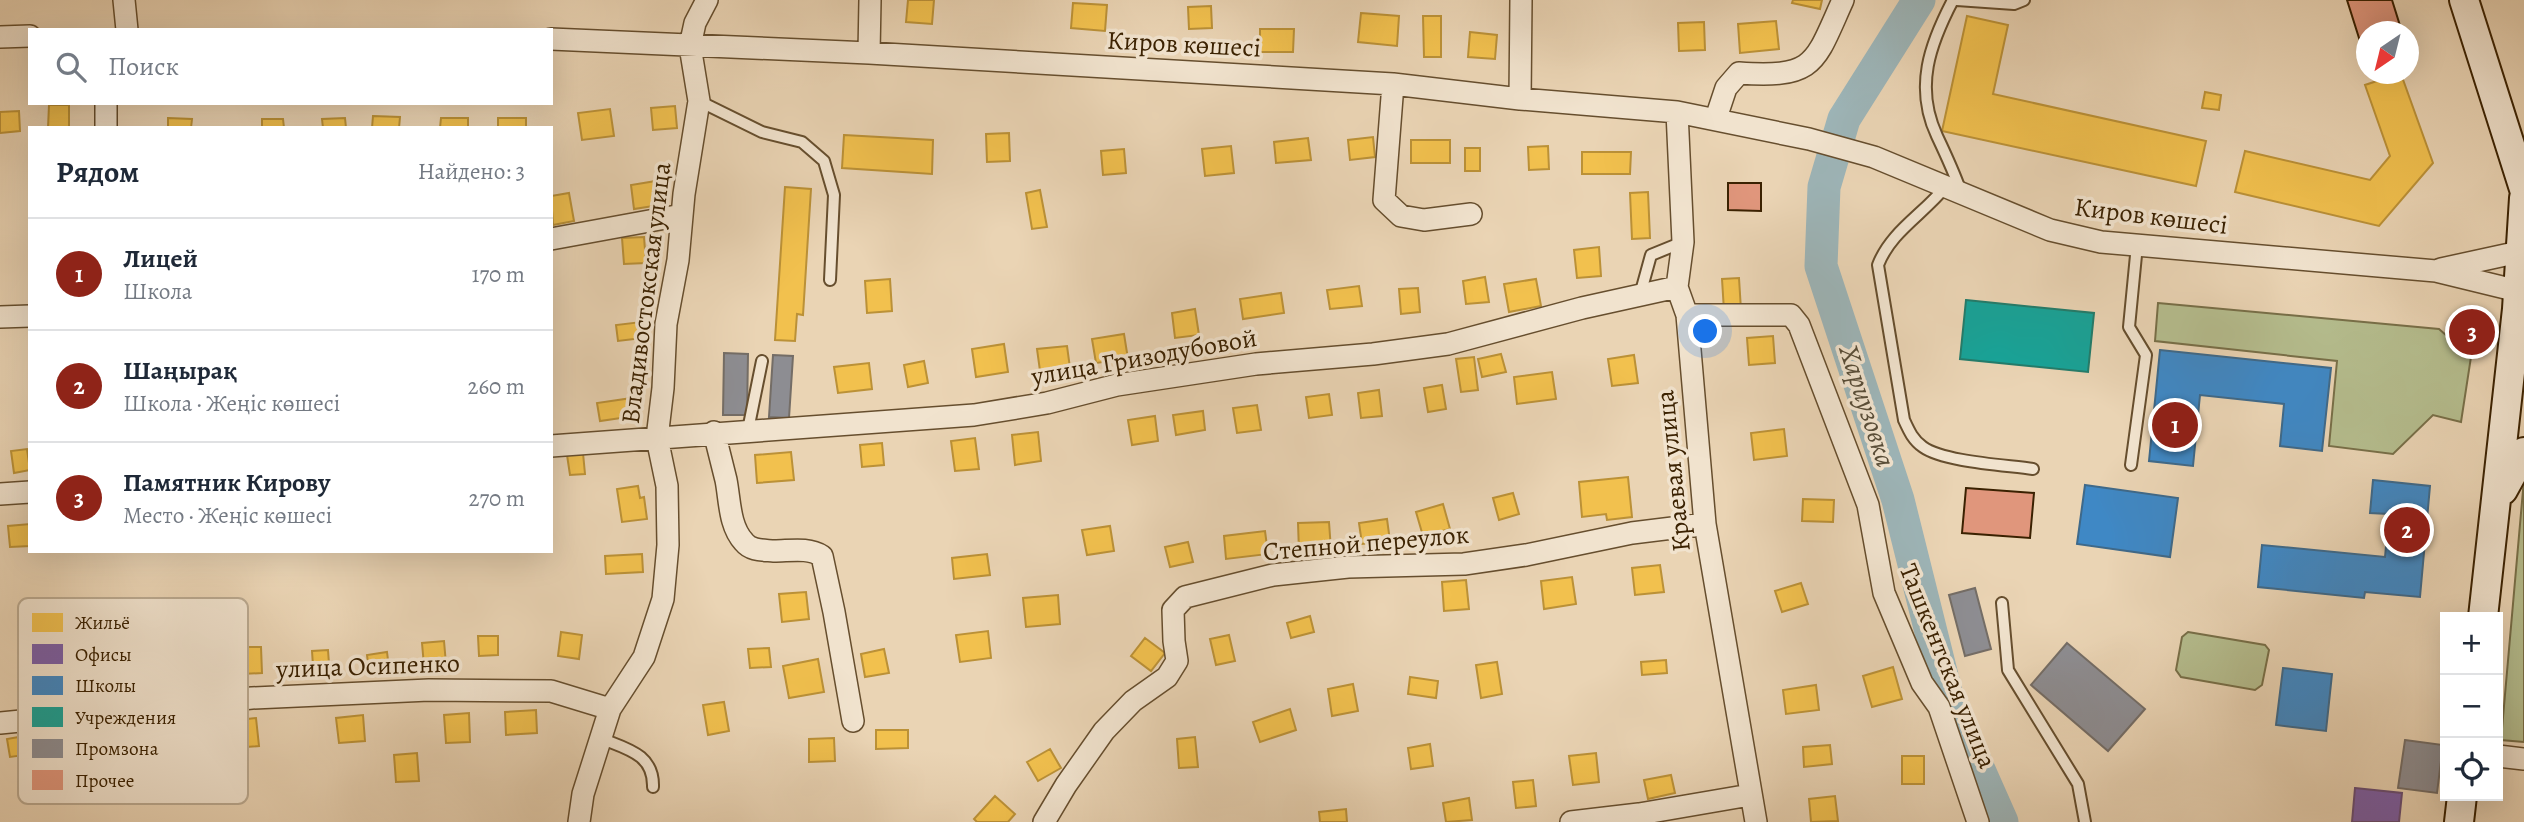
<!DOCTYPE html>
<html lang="ru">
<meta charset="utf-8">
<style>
:root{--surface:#fff;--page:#f6f6f7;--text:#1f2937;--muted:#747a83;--line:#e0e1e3;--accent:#8f2418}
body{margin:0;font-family:Alegreya,serif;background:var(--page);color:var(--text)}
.controls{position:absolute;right:21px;bottom:21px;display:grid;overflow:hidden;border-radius:0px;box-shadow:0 7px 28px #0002}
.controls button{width:63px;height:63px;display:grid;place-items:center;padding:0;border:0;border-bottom:2px solid var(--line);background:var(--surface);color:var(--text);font:35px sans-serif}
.compass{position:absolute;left:2356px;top:21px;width:63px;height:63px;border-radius:50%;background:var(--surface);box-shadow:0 7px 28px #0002;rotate:215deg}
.you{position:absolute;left:1706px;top:332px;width:24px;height:24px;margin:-18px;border:5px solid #fff;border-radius:50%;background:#1a73e8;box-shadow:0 0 0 10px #1a73e833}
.badge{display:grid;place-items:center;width:46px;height:46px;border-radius:50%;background:var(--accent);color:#fff;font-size:23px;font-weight:700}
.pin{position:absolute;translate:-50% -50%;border:4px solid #fff;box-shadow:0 2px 7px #0006}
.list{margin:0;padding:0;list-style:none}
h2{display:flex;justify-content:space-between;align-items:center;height:91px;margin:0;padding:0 28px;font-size:30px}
h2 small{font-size:23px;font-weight:400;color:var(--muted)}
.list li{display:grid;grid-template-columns:46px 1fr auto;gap:21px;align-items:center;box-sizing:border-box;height:112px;padding:0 28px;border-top:2px solid var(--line)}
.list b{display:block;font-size:26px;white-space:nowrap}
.list p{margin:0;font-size:23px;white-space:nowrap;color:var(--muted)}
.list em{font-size:23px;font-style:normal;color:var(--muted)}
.icon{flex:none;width:38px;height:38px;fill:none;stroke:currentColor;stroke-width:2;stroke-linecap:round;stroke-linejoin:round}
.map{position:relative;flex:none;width:2524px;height:822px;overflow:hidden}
.search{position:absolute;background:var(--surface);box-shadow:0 7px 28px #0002;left:28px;top:28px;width:525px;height:77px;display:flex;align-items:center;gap:18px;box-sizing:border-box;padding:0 24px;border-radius:0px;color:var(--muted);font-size:26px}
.panel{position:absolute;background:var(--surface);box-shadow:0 7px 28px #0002;left:28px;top:126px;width:525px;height:427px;border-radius:0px}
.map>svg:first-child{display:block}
</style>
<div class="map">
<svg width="2524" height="822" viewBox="0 0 2524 822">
<rect width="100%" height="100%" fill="#ead4b4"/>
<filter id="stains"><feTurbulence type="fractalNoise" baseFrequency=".00286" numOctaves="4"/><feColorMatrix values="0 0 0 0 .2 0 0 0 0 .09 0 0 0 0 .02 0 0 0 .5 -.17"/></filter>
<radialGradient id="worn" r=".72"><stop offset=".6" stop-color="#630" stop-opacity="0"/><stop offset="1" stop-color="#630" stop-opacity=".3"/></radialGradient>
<path fill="#b5bd8e" stroke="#786f48" stroke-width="2" d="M2158,303L2439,329L2471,357L2461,422L2433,415L2393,454L2329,446L2337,361L2155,341Z
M2524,479V742L2501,740Z
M2188,632L2265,645L2269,650L2262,685L2255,690L2181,677L2176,670L2182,637Z"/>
<path fill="#f2c14e" stroke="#bb9137" stroke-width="2" d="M908,0H934L932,24L906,22Z
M1793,0H1822L1820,9L1792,3Z
M1073,3L1107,5L1105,31L1071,28Z
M1211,6L1212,28L1189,29L1188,7Z
M1361,13L1399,16L1397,46L1358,42Z
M1423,16H1441V57H1424Z
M1967,16L2008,25L1993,94L2206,141L2196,186L1942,131Z
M1776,21L1779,49L1740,53L1738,24Z
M1704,22L1705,50L1679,51L1678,23Z
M1260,29H1294L1293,52H1260Z
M1470,32L1497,35L1495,59L1468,57Z
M2398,74H2401L2433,163L2379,226L2235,192L2245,151L2370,180L2390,156L2365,85Z
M2205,92L2221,95L2219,110L2202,108Z
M49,105H69V128H48Z
M675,106L677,128L653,130L651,108Z
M610,109L614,136L582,140L578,113Z
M19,111L20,131L0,133V112Z
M373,116L400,117L399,128H372Z
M168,118L192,119L191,128H168Z
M345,118L346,128H323L322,119Z
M441,118H468V128H440Z
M498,118H526V128H498Z
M262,119H283L284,128H262Z
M1009,133L1010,161L987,162L986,134Z
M844,135L933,140L932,174L842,168Z
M1373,137L1375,157L1350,160L1348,140Z
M1308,138L1311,160L1276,163L1274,142Z
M1411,140H1450V163H1411Z
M1231,146L1234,173L1205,176L1202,149Z
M1548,146L1549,169L1529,170L1528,147Z
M1465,148H1480V171H1465Z
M1124,149L1126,173L1103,175L1101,151Z
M1582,152H1631L1630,174H1582Z
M656,181L660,205L634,209L631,185Z
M785,187L811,189L803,315L797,314L795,341L775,340Z
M1040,190L1047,227L1032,229L1026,193Z
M1648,192L1650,238L1632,239L1630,193Z
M569,193L574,221L553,225L551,196Z
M644,237L646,263L624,264L622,238Z
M1599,247L1601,276L1577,278L1574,250Z
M1485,277L1489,302L1466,304L1463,281Z
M1739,278L1741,310L1724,311L1722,279Z
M890,279L892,311L867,313L865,281Z
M1536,279L1541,306L1509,312L1504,284Z
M1359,286L1362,306L1330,309L1327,290Z
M1418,288L1420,312L1401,314L1399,289Z
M1281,293L1284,313L1243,319L1240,299Z
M1195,309L1199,335L1175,338L1172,313Z
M641,322L642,338L618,341L616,325Z
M1124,334L1128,359L1096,363L1092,339Z
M1773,336L1775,363L1749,365L1747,338Z
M1004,344L1008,372L976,377L972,349Z
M1067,346L1070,368L1040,371L1037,349Z
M1501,354L1506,372L1482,377L1478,359Z
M1634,355L1638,383L1612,386L1608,359Z
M1474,357L1478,390L1461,392L1456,359Z
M924,361L928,383L908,387L904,365Z
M869,363L872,389L838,393L834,367Z
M1552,372L1556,399L1517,404L1514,377Z
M1442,385L1446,409L1428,412L1424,388Z
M1379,390L1382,416L1361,418L1358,393Z
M1329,394L1332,415L1309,418L1306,397Z
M632,398L635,416L600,421L597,403Z
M1257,405L1261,430L1237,433L1233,408Z
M1203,411L1205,430L1176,435L1173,415Z
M1155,416L1158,441L1132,445L1128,420Z
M1784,429L1787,456L1754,460L1751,433Z
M1038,432L1041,461L1015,465L1012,435Z
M975,438L979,469L955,471L951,441Z
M882,443L884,465L862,467L860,445Z
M27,449L30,470L14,473L11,451Z
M791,452L794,480L757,483L755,455Z
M583,453L585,474L570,475L567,455Z
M1628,477L1632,517L1607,520L1606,514L1582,517L1579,482Z
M638,486L640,498L644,497L647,519L622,522L617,489Z
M1513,493L1519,514L1499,520L1493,498Z
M1803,499L1834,500L1833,522L1802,521Z
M1443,504L1450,529L1423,536L1416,512Z
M1387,519L1390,541L1362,544L1359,523Z
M1329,522L1331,550L1299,552L1298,523Z
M30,524V546L10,547L8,526Z
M1110,526L1114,551L1087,555L1082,530Z
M1265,531L1268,554L1226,559L1224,536Z
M1188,542L1193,562L1170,567L1165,547Z
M642,554L643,572L606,574L605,556Z
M987,554L990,575L954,579L952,558Z
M1660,565L1664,592L1635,595L1632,568Z
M1572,577L1576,604L1544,609L1541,581Z
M1466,580L1469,609L1444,611L1442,582Z
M1801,583L1808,604L1782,612L1775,591Z
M806,592L809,619L782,622L779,594Z
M1058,595L1060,624L1026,627L1023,598Z
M1310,616L1314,632L1291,638L1287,623Z
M988,631L991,658L960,662L956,635Z
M561,632L582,635L579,659L558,656Z
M1229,635L1235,661L1216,665L1210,639Z
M478,636H498V655L479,656Z
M1145,638L1165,653L1151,671L1131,656Z
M444,641L446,664L424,666L422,643Z
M240,647H261L262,673L241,674Z
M769,648L771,667L750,668L748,649Z
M884,649L889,673L865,677L861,654Z
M328,650L329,664L313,666L312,651Z
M387,652L389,668L369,671L367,655Z
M818,659L824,692L789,698L783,666Z
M1666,660L1667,673L1642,675L1641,662Z
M1497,662L1502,694L1481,698L1476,665Z
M1893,667L1902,699L1872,707L1863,676Z
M1410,677L1438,681L1436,698L1408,694Z
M1353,684L1358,711L1332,716L1328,689Z
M1816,685L1819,710L1786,714L1783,690Z
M724,702L729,731L708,735L703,705Z
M1290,709L1296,730L1260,742L1253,722Z
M536,710L537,733L506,735L505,712Z
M469,713L470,742L446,743L444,715Z
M363,715L365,741L339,743L336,718Z
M256,718L259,746L233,748L229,721Z
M876,730H908V748L876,749Z
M30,735L32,754L10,757L7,739Z
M1195,737L1198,767L1179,768L1177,739Z
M834,738L835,761L809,762V739Z
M1430,744L1433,766L1411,769L1408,748Z
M1830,745L1832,764L1804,767L1803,747Z
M1050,749L1061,768L1038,781L1027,762Z
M417,753L419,781L396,782L394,755Z
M1596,753L1599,782L1573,785L1569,756Z
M1902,756H1924V784H1902Z
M1671,775L1675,793L1648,799L1644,780Z
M1533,780L1536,806L1516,808L1513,782Z
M995,796L1015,814L1008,822H977L974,819Z
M1835,796L1838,821L1811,822L1809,799Z
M1469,798L1472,820L1446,822L1443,803Z
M1346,809L1347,822H1320L1319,812Z"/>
<path fill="#7b5ea7" stroke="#684c75" stroke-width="2" d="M2355,788L2402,793L2399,822H2352Z"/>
<path fill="#3f88c5" stroke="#3e698a" stroke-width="2" d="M2160,350L2331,368L2322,451L2280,446L2284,404L2200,395L2193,466L2149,461Z
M2373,480L2430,486L2420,597L2365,592L2364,598L2258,587L2262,545L2385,557L2389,514L2370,513Z
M2085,485L2178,498L2170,557L2077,544Z
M2283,668L2332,674L2326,731L2276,725Z"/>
<path fill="#17a398" stroke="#227c6b" stroke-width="2" d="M1966,300L2094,313L2088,372L1960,359Z"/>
<path fill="#8d8d92" stroke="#746d66" stroke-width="2" d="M724,353L748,354L747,415H723Z
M773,355L793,356L789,418L769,417Z
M1975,588L1991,649L1965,656L1949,595Z
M2067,643L2145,709L2108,751L2031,685Z
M2405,740L2443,745L2437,793L2398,788Z"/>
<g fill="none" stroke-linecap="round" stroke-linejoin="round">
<path stroke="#9db5b8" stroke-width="33" d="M1919,0L1844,119L1824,187L1821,266L1898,500L1948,700L2002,822"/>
</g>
<path fill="#e0967c" stroke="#3a2101" stroke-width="2" d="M2347,0H2392L2402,32H2366L2365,57Z
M1728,183H1761V211L1728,210Z
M1966,488L2034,493L2030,538L1962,533Z"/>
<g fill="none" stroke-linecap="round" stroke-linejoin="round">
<defs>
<path id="lane" d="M1953,0C1930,44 1914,87 1937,136C1946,155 1954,172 1961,192
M1957,0L2014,4L2024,0
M699,101L762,132L802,142L824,161L834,195L830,280
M1946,186C1924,214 1891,231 1878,265L1904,420C1909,431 1913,440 1923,447C1944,462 2006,465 2033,469
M1640,295L1651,255L1683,242
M748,430L762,361
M2131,465L2146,355L2129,327L2137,245
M2002,603L2008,670L2078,784L2085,822
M600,738C627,749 654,754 653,787"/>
<path id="street" d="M124,0L127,30
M0,37L30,36
M551,39L869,53L1393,84L1520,99L1677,112L1809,139L1874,157L2050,230L2101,242L2436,271L2518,291
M869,53L870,0
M1393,84L1384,200L1401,216L1424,220L1471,214
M1520,99L1521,0
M1677,112L1683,242L1677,287L1687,315L1705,524L1756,822
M1716,118L1726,88L1739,73C1816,78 1814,64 1843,0
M106,128V103
M551,239L682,215
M2441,269L2519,252
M1687,315H1791L1799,325L1868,505L1884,593L1922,683L1939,707L1978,822
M0,317L30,316
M714,432C718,448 722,464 726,480C730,500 729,526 744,542C751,551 763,550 774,551C790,551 808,547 822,556L834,612L853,721
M551,446L974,415L1047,403L1117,385L1256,364L1373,354L1448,344L1582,308L1677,287
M0,494L30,492
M0,723L252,698L429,690L551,691L610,709
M2498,756L2524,759
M579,822L583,794L610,709L644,657L663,599L668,545L667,486L657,438L663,388L666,324L678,260L684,194L699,101L690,46L695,23L707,0
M1044,822L1066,785L1104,731L1133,701L1167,677L1177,661L1174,641L1173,610L1185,597L1273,575L1348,567L1464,564L1526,555L1632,533L1705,524
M1571,822L1639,814L1750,795"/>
<path id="secondary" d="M2464,0L2524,189
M2503,490L2524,452
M2483,617L2517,309L2524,198
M2459,822L2462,796"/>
</defs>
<use href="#lane" stroke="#664e2e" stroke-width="14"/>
<use href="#street" stroke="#664e2e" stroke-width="24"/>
<use href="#secondary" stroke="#3a2101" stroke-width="32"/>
<use href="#lane" stroke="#f1e3ce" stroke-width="10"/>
<use href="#street" stroke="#f1e3ce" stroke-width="21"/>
<use href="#secondary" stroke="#f1e3ce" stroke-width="28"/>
</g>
<g text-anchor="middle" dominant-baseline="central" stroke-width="7" stroke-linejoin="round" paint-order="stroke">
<g font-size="26" fill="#3a2101" stroke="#f1e3ce">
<text transform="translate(1184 44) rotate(3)">Киров көшесі</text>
<text transform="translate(2151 216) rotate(7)">Киров көшесі</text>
<text transform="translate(646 293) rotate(-83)">Владивостокская улица</text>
<text transform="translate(1144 357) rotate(-10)">улица Гризодубовой</text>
<text transform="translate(1673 471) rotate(-96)">Краевая улица</text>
<text transform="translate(1366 543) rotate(-5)">Степной переулок</text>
<text transform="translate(368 666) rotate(-2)">улица Осипенко</text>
<text transform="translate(1948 666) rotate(68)">Ташкентская улица</text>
</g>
<g font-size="28" font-style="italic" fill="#584d38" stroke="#f1e3ce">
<text transform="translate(1867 406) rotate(72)">Хариузовка</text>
</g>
</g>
<rect x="18" y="598" width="230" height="206" rx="10" fill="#f1e3ce" stroke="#baa990" stroke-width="2"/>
<rect x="32" y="613" width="31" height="19" fill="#f2c14e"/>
<rect x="32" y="644" width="31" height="20" fill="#7b5ea7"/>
<rect x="32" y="676" width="31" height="19" fill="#3f88c5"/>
<rect x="32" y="707" width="31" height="20" fill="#17a398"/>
<rect x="32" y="739" width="31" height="19" fill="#8d8d92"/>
<rect x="32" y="770" width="31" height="20" fill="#e0967c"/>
<g font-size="19" fill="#3a2101">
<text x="75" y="629">Жильё</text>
<text x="75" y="661">Офисы</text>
<text x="75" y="692">Школы</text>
<text x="75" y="724">Учреждения</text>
<text x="75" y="755">Промзона</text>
<text x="75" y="787">Прочее</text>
</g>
<rect width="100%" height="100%" filter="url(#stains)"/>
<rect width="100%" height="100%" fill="url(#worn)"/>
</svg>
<div class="controls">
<button>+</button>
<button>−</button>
<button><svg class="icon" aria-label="locate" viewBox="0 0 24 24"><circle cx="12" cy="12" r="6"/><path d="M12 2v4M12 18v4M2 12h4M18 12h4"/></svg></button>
</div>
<svg class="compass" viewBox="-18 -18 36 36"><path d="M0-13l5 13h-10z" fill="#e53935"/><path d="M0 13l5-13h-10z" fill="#747a83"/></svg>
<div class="you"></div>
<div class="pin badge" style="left:2175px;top:425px">1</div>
<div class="pin badge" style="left:2407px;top:530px">2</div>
<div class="pin badge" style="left:2472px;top:332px">3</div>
<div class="search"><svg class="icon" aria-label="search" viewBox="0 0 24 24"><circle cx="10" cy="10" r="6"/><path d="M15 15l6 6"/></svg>Поиск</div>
<section class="panel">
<h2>Рядом<small>Найдено: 3</small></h2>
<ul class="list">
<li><span class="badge">1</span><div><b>Лицей</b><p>Школа</p></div><em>170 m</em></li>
<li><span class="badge">2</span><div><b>Шаңырақ</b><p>Школа · Жеңіс көшесі</p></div><em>260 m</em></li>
<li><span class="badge">3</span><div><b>Памятник Кирову</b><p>Место · Жеңіс көшесі</p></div><em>270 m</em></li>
</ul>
</section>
</div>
